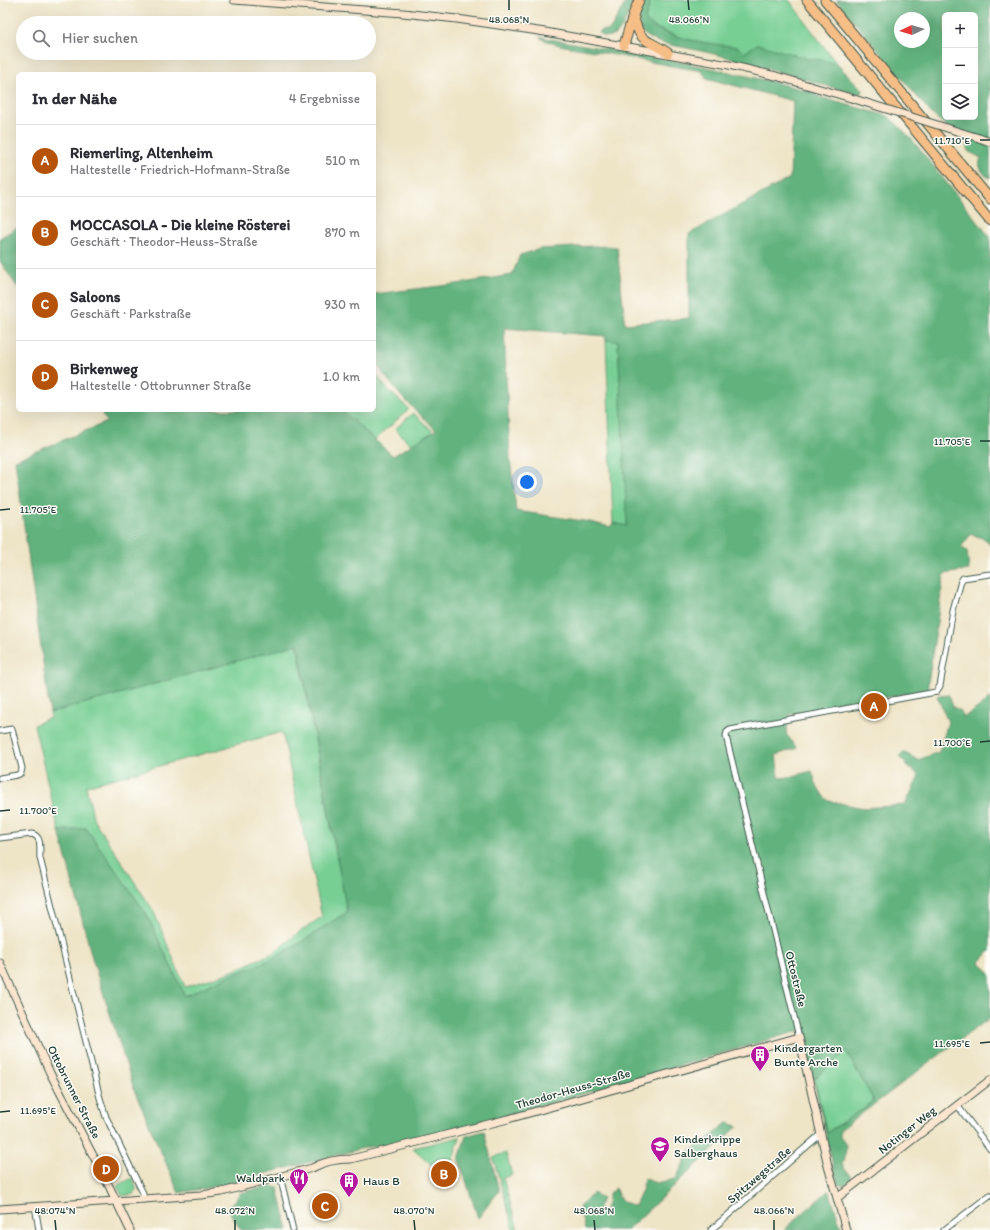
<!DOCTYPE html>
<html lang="de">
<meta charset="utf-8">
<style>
:root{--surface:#fff;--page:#f7f7f7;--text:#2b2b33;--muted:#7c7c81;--line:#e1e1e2;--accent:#b45309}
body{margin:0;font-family:Itim,sans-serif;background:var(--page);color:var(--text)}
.controls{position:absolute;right:12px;top:12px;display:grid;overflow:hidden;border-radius:6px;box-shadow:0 4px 16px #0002}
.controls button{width:36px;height:36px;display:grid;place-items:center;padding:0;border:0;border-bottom:1px solid var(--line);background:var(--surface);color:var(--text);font:20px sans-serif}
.compass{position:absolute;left:894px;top:12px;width:36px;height:36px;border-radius:50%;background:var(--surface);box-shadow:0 4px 16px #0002;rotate:266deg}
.you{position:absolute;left:527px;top:482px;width:14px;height:14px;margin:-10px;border:3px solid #fff;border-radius:50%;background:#1a73e8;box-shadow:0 0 0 6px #1a73e833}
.badge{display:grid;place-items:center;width:26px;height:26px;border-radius:50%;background:var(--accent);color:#fff;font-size:13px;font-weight:700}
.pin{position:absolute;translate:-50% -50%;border:2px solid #fff;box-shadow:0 1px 4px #0006}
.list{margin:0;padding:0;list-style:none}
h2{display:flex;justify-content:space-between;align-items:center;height:52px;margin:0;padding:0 16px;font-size:17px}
h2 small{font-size:13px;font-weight:400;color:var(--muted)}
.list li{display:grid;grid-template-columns:26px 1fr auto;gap:12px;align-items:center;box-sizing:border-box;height:72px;padding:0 16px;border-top:1px solid var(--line)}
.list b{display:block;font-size:15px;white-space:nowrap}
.list p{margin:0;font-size:13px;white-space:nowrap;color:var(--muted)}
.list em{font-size:13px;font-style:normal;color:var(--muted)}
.icon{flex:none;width:22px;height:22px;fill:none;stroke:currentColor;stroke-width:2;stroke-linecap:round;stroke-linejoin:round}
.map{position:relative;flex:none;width:990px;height:1230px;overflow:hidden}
.search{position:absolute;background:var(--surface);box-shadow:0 4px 16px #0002;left:16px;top:16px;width:360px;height:44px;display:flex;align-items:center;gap:10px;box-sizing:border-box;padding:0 14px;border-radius:22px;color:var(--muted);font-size:15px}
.panel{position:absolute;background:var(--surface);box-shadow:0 4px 16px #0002;left:16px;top:72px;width:360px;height:340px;border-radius:6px}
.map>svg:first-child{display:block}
</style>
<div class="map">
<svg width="990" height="1230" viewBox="0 0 990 1230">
<rect width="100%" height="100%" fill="#fdfcf7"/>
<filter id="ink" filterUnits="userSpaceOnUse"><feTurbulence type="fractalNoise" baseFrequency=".025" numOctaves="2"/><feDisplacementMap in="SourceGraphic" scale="8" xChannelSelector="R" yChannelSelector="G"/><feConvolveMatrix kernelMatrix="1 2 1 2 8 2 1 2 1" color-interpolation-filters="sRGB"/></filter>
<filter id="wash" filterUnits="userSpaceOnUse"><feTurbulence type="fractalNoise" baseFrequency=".012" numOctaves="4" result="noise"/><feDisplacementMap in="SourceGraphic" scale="16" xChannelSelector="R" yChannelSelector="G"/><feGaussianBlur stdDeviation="0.9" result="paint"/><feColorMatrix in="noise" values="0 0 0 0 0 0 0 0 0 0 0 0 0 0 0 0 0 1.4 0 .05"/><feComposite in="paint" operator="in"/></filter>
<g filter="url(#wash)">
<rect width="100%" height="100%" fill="#eee4c6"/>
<path fill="#78cf94" stroke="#4c8664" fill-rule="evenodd" d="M651,0H789L837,64L822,60L744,53L682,38L651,26L645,20Z
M606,340L618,341L628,526L613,523Z
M374,372L387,389L409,409L375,440L341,410H374Z
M413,413L434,432L411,445L395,429Z
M297,644L347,912L298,944L270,960L224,978L185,996L146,913L86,828L59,831L34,725L51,717L50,713ZM282,732L322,917L302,930L273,953L228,973L185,987L153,910L94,820L86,786Z
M846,1051L874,1101L826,1133L814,1079Z
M460,1137L452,1162L434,1167L413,1148Z
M506,1153L512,1175L503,1178L518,1230H514L493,1157Z
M132,1178C135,1184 138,1188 134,1194L122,1196L117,1186Z"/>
<path fill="#62b27e" stroke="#407859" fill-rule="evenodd" d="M627,0H634C629,10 623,33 612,36C609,37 605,36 602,36L599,33L601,30L608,31L613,25Z
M645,0H651L645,20C667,40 709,43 738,47L744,53L757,44L809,59L822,60L837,64L863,90L862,93L856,94L849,92C795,77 742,59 687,48C674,45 651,44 642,32C636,23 641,9 645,0Z
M836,0H990V178C982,174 977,166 981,158L968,151L965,142L931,113ZM945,15H975V117H945ZM900,18H924V42H900Z
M539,37L701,66L774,82L815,93L819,97L888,116L910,137L990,237V545L985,539L971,534L961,547L967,551L969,570L944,574L927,690L790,714L786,734L797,748L776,755L779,778L789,777L812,771L817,786L824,797L829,801L864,808L905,805L919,776L899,757L903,752L918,760L939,752L948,722L937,696L949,695L953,707L961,711L963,718L983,704L990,697V951L980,962L990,974V1018L942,1053L840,1130V1137L847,1146L842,1165L852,1179L842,1186L838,1184L833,1165L802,1030L607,1087L480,1123L399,1144L368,1147L259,1175L239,1182L179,1193L135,1092L93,961L59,831L86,828L146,913L185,996L224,978L270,960L298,944L347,912L298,644L50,713L15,460L107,422L100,410H341L393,456L436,430L401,396L386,377L374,360V294L457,284L512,275L520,255L540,249L593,246L617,247L625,324L689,318V234L790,178L793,101L706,78L702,71C664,65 627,57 589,50C573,47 553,46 539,37ZM504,328L605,336L606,340L618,341L627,526L613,523L610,527L590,522L516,511L510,458ZM846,1051L874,1101L827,1133L814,1079Z
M18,227V288L0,261V238Z
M727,1123L738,1126L627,1230H585L579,1207L593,1193L602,1198L598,1209L605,1211L609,1194L615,1188L621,1201L635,1206L642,1191L644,1178L656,1183L676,1179L690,1150L702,1144Z
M484,1131L499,1191L478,1218L459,1159L466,1136Z
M268,1186L278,1188L288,1230H241L227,1208L235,1201L240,1193Z
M829,1190L841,1227L838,1230H784Z"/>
</g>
<g filter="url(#ink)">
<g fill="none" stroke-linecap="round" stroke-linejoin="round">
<defs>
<path id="street" d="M0,731L12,729L22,768L21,773L17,775L0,778
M0,838L32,834C43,837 39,849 40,858L100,1098L106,1117L140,1187L143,1193V1200
M799,1037L726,736L727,732L730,730L936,692L940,686L953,610L961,581L963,578L990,574
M957,1105L990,1149
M280,1176L293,1230
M35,1206L39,1230
M711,1230L821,1134
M944,1230L990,1195"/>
<path id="secondary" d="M234,0L403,13L457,19L545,32L729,65L776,76L851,98
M979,138L990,142
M0,963L50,1073L109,1186L130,1230
M837,1198L990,1080
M0,1209L201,1195L222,1192L312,1168C323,1162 338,1159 351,1159L508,1119L799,1037L828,1166L846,1230"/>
<path id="highway" d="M807,0L990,221
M825,0L990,199
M633,15C641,46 646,37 668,53
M624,45L633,15L639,0"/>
</defs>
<use href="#street" stroke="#3e564a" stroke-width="7"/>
<use href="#secondary" stroke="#3e564a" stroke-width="9"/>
<use href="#highway" stroke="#3e564a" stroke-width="11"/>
<use href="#street" stroke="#fff" stroke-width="5"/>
<use href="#secondary" stroke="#fbe5cf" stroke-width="7"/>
<use href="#highway" stroke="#f6be87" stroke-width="9"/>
<defs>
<path id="secondary-bridge" d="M851,98L979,138"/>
</defs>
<use href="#secondary-bridge" stroke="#3e564a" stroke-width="9" stroke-linecap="butt"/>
<use href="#secondary-bridge" stroke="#fbe5cf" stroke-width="7"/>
</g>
</g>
<path fill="none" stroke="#1f3d34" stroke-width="1.5" d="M509,0V10M688,0L689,10M980,140H990M980,441H990M0,510L10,509M980,742L990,741M0,811L10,810M980,1043L990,1042M0,1112L10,1111M55,1220L56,1230M235,1220V1230M414,1220L415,1230M594,1220L595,1230M774,1220V1230"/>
<defs>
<symbol id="building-pin" viewBox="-11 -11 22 30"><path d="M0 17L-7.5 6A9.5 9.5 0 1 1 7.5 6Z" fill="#b5179e" stroke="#fdfcf7"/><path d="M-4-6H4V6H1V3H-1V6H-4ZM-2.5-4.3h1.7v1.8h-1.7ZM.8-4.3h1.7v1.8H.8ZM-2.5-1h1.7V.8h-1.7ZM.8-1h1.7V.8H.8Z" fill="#fff"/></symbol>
<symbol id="school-pin" viewBox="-11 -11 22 30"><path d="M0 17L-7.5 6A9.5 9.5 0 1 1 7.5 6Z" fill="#b5179e" stroke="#fdfcf7"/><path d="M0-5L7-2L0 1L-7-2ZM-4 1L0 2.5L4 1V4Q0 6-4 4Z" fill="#fff"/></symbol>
<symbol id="restaurant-pin" viewBox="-11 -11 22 30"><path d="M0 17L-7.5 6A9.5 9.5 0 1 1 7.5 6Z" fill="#b5179e" stroke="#fdfcf7"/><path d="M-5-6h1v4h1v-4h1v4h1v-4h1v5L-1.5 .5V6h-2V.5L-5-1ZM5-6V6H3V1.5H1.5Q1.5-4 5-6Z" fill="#fff"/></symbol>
</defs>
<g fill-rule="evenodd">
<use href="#building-pin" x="749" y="1044" width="22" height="30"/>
<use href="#school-pin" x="649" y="1135" width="22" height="30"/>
<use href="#restaurant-pin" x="288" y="1167" width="22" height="30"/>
<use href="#building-pin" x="338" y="1170" width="22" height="30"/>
</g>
<g text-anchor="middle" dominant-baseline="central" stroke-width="3" stroke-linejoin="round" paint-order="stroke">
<g font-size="12" fill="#1f3d34" stroke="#fdfcf7">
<text transform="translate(796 979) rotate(76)">Ottostraße</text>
<text transform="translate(573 1089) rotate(-16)">Theodor-Heuss-Straße</text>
<text transform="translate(74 1092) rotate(63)">Ottobrunner Straße</text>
<text transform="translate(907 1130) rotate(-38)">Notinger Weg</text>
<text transform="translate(759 1175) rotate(-41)">Spitzwegstraße</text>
</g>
<g font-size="12" fill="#1f3d34" stroke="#fdfcf7" text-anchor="start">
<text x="774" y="1048">Kindergarten<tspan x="774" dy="14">Bunte Arche</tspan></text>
<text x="674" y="1139">Kinderkrippe<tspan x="674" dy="14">Salberghaus</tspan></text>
<text x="285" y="1178" text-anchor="end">Waldpark</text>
<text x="363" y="1181">Haus B</text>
</g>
</g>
<g font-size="10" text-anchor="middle" fill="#1f3d34" stroke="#fdfcf7" stroke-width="3" stroke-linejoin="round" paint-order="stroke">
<text x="509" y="23">48.068°N</text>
<text x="689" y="23">48.066°N</text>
<text x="952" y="144">11.710°E</text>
<text x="952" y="445">11.705°E</text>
<text x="38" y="513">11.705°E</text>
<text x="952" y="746">11.700°E</text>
<text x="38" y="814">11.700°E</text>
<text x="952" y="1047">11.695°E</text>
<text x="38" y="1114">11.695°E</text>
<text x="55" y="1214">48.074°N</text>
<text x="235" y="1214">48.072°N</text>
<text x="414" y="1214">48.070°N</text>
<text x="594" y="1214">48.068°N</text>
<text x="774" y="1214">48.066°N</text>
</g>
</svg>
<div class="controls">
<button>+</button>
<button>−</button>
<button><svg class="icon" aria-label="layers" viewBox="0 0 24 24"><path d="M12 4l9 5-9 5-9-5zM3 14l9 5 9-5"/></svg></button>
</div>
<svg class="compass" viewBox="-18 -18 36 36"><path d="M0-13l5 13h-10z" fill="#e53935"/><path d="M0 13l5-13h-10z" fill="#7c7c81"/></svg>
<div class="you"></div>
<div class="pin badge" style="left:874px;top:706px">A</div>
<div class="pin badge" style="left:444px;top:1174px">B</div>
<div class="pin badge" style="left:325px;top:1206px">C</div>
<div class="pin badge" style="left:106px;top:1169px">D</div>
<div class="search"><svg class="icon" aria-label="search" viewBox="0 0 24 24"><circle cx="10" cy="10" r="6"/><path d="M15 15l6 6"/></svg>Hier suchen</div>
<section class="panel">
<h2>In der Nähe<small>4 Ergebnisse</small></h2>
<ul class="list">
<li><span class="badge">A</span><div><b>Riemerling, Altenheim</b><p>Haltestelle · Friedrich-Hofmann-Straße</p></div><em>510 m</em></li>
<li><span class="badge">B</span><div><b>MOCCASOLA - Die kleine Rösterei</b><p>Geschäft · Theodor-Heuss-Straße</p></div><em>870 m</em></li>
<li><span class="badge">C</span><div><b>Saloons</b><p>Geschäft · Parkstraße</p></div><em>930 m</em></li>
<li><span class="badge">D</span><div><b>Birkenweg</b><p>Haltestelle · Ottobrunner Straße</p></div><em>1.0 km</em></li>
</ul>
</section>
</div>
